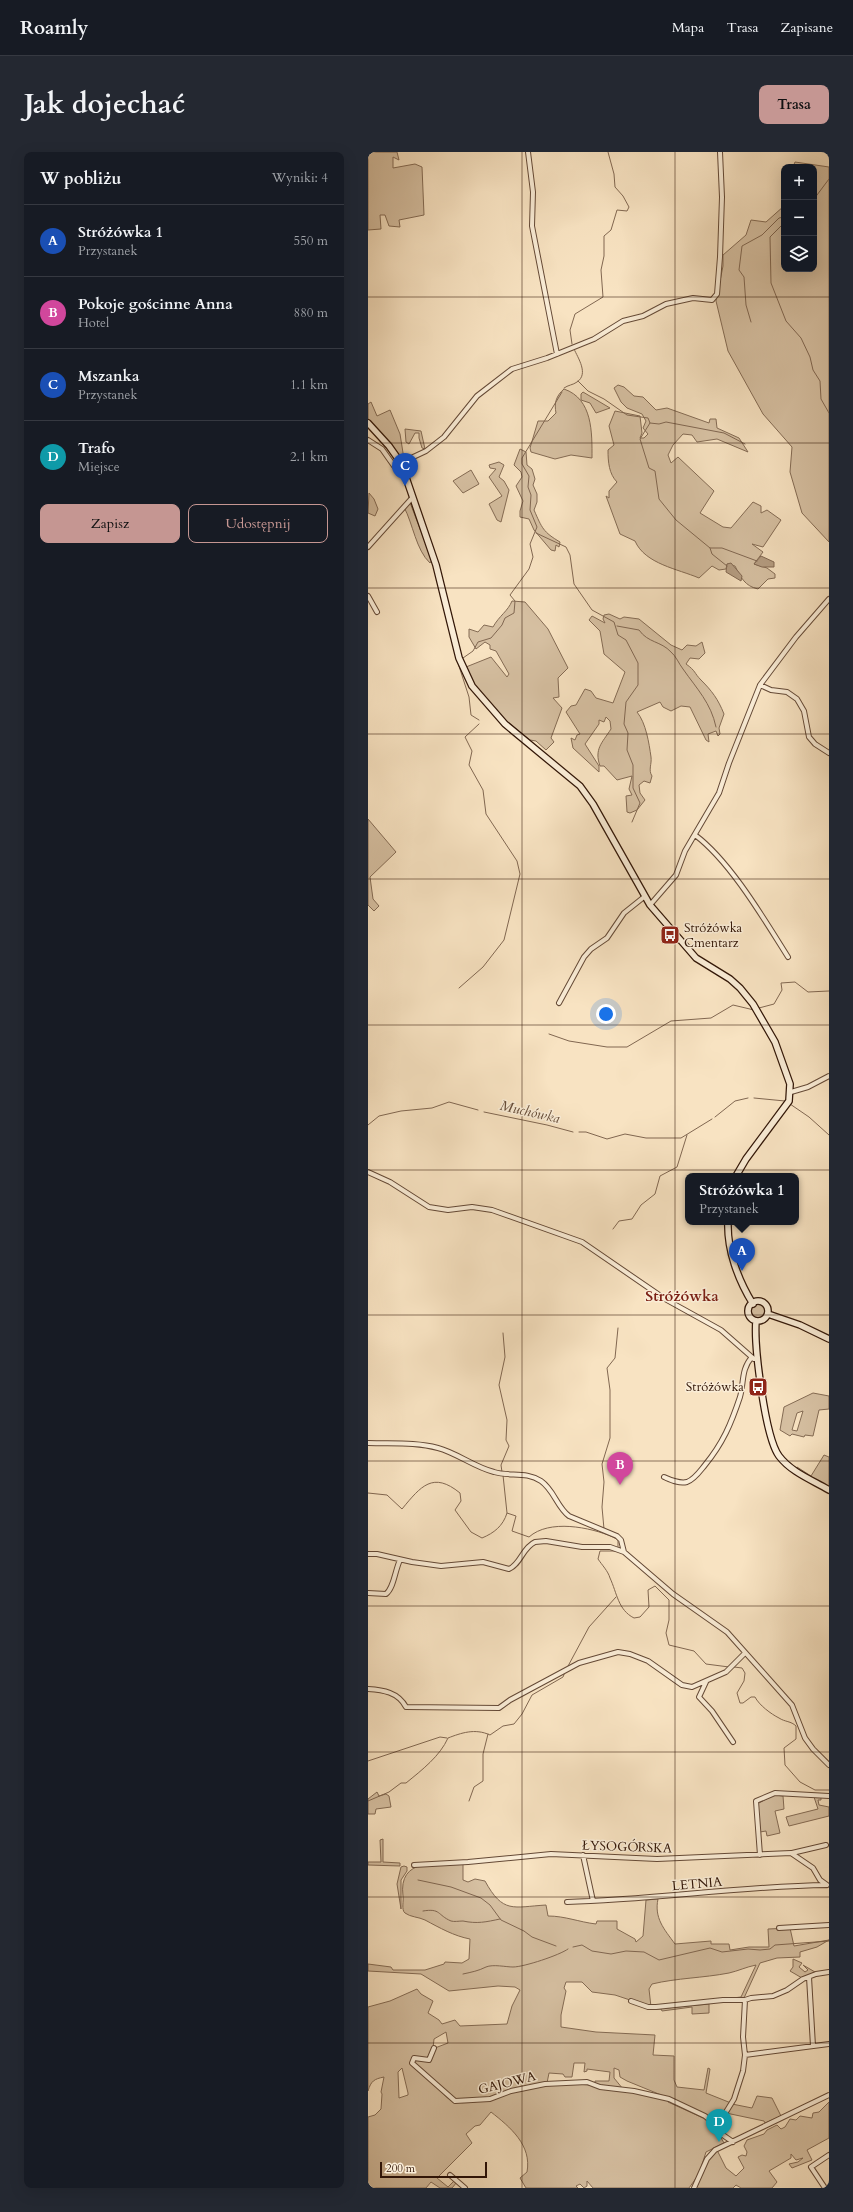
<!DOCTYPE html>
<html lang="pl">
<meta charset="utf-8">
<style>
:root{--surface:#171b24;--page:#242831;--text:#f1f3f6;--muted:#9ea1a6;--line:#363941;--accent:#c59692}
body{margin:0;font-family:Cardo,serif;background:var(--page);color:var(--text)}
.controls{position:absolute;right:12px;top:12px;display:grid;overflow:hidden;border-radius:8px;box-shadow:0 4px 16px #0002}
.controls button{width:36px;height:36px;display:grid;place-items:center;padding:0;border:0;border-bottom:1px solid var(--line);background:var(--surface);color:var(--text);font:20px sans-serif}
.scale{position:absolute;left:12px;bottom:10px;width:107px;box-sizing:border-box;padding-left:4px;border:2px solid #321607;border-top:0;font-size:11px;line-height:14px;white-space:nowrap;color:#321607;-webkit-text-stroke:3px #faedd7;paint-order:stroke}
.you{position:absolute;left:238px;top:862px;width:14px;height:14px;margin:-10px;border:3px solid #fff;border-radius:50%;background:#1a73e8;box-shadow:0 0 0 6px #1a73e833}
.badge{display:grid;place-items:center;width:26px;height:26px;border-radius:50%;background:var(--accent);color:#fff;font-size:13px;font-weight:700}
.pin{position:absolute;translate:-50% -33px;filter:drop-shadow(0 1px 2px #0008)}
.pin::after{content:'';position:absolute;top:21px;width:14px;height:12px;background:inherit;clip-path:polygon(0 0,100% 0,50% 100%)}
.popup{position:absolute;left:317px;top:1021px;width:114px;height:52px;box-sizing:border-box;display:grid;place-content:center;border-radius:8px;background:var(--surface);filter:drop-shadow(0 1px 3px #0005);font-size:13px;white-space:nowrap;color:var(--muted)}
.popup b{font-size:15px;color:var(--text)}
.popup::after{content:'';position:absolute;left:50%;top:100%;margin-left:-8px;border:8px solid transparent;border-top-color:var(--surface)}
.list{margin:0;padding:0;list-style:none}
h2{display:flex;justify-content:space-between;align-items:center;height:52px;margin:0;padding:0 16px;font-size:17px}
h2 small{font-size:13px;font-weight:400;color:var(--muted)}
.list li{display:grid;grid-template-columns:26px 1fr auto;gap:12px;align-items:center;box-sizing:border-box;height:72px;padding:0 16px;border-top:1px solid var(--line)}
.list b{display:block;font-size:15px;white-space:nowrap}
.list p{margin:0;font-size:13px;white-space:nowrap;color:var(--muted)}
.list em{font-size:13px;font-style:normal;color:var(--muted)}
.actions{display:flex;gap:8px;padding:12px 16px}
.actions a{flex:1;padding:9px 0;border:1px solid var(--accent);border-radius:8px;text-align:center;font-size:14px;color:var(--accent)}
.actions .main{background:var(--accent);color:#111}
.icon{flex:none;width:22px;height:22px;fill:none;stroke:currentColor;stroke-width:2;stroke-linecap:round;stroke-linejoin:round}
.map{position:relative;flex:none;width:461px;height:2036px;overflow:hidden;border-radius:8px}
header{display:flex;align-items:center;gap:24px;box-sizing:border-box;height:56px;padding:0 20px;background:var(--surface);border-bottom:1px solid var(--line)}
header strong{font-size:19px}
nav{display:flex;gap:22px;margin-inline-start:auto;font-size:14px}
.intro{display:flex;align-items:center;justify-content:space-between;box-sizing:border-box;height:96px;padding:0 24px}
h1{margin:0;font-size:28px}
.button{padding:10px 18px;border-radius:8px;background:var(--accent);color:#111;font-size:14px;font-weight:700}
main{display:flex;gap:24px;padding:0 24px}
aside{flex:1;background:var(--surface);border-radius:8px;box-shadow:0 4px 16px #0002}
.map>svg:first-child{display:block}
</style>
<header>
<strong>Roamly</strong>
<nav><a>Mapa</a><a>Trasa</a><a>Zapisane</a></nav>
</header>
<div class="intro"><h1>Jak dojechać</h1><a class="button">Trasa</a></div>
<main>
<aside>
<h2>W pobliżu<small>Wyniki: 4</small></h2>
<ul class="list">
<li><span class="badge" style="background:#1a4fb4">A</span><div><b>Stróżówka 1</b><p>Przystanek</p></div><em>550 m</em></li>
<li><span class="badge" style="background:#d1479c">B</span><div><b>Pokoje gościnne Anna</b><p>Hotel</p></div><em>880 m</em></li>
<li><span class="badge" style="background:#1a4fb4">C</span><div><b>Mszanka</b><p>Przystanek</p></div><em>1.1 km</em></li>
<li><span class="badge" style="background:#0f9aa8">D</span><div><b>Trafo</b><p>Miejsce</p></div><em>2.1 km</em></li>
</ul>
<div class="actions"><a class="main">Zapisz</a><a>Udostępnij</a></div>
</aside>
<div class="map">
<svg width="461" height="2036" viewBox="0 0 461 2036">
<rect width="100%" height="100%" fill="#f8e3c2"/>
<filter id="stains"><feTurbulence type="fractalNoise" baseFrequency=".005" numOctaves="4"/><feColorMatrix values="0 0 0 0 .2 0 0 0 0 .09 0 0 0 0 .02 0 0 0 .5 -.17"/></filter>
<radialGradient id="worn" r=".72"><stop offset=".6" stop-color="#630" stop-opacity="0"/><stop offset="1" stop-color="#630" stop-opacity=".3"/></radialGradient>
<path fill="#d6c0a2" stroke="#846b54" fill-rule="evenodd" d="M0,0H29L31,8L25,5V16L47,12L54,15L56,63L31,68L32,75L21,74L17,63H12L13,77L0,78Z
M427,10L461,15V390L434,361L422,320L424,295L395,262L360,199L348,149L355,114V103L378,83L383,68L398,70L416,54V117H446V15H425Z
M250,233L256,235L266,244L275,245L288,258L299,256L341,271L342,267H348L349,276L371,286L380,300L349,287L329,290L324,283L315,282L305,293L300,303L303,311L310,305L346,339L332,361L355,375L363,376L385,350L393,354V361L399,358L413,368L395,395L384,392L395,400L386,412L399,416L407,422V426L400,427L390,437C377,434 373,426 367,414L359,412L358,417L351,418L344,414L331,426C310,417 277,412 267,389L252,382L238,344L241,346V339L249,330C241,322 240,310 240,298L246,293L241,274L247,259L272,264L274,281L272,286H276L280,282L275,276L278,269L274,262L259,256L253,250L246,236Z
M196,237C225,247 224,281 224,306L203,303L187,307L163,300L162,296L170,269H180L188,261C186,251 188,244 196,237Z
M215,240L242,256L228,261L222,251L213,248V242Z
M3,250L9,264L22,258L32,282L36,307H34L24,293L0,269V252Z
M37,277L53,279L57,297L54,296L51,286V281H47L41,292L38,290Z
M152,297L158,300L159,313L164,317L167,327L165,333L169,342V350L166,358C174,376 175,380 192,390L191,395L188,393L187,399L183,398L166,378L161,367L152,365V359L155,349L148,334L154,325L153,320L146,313Z
M131,310L136,313L131,325L136,329L141,338L133,370L129,368L121,352L134,344L121,325L128,317L122,316L121,313Z
M103,318L111,332L95,341L85,329Z
M1,341L6,347L10,357L7,364L0,361Z
M41,348L64,408L62,411C48,398 45,372 36,355Z
M144,449L157,450L180,477L200,516L190,526L191,545L185,546L194,556L183,586L186,590L178,598L168,589L162,588C137,568 109,547 98,515L123,505L139,525L141,522L128,499L122,497V493L117,490L108,497L101,485V477L110,480L116,473L125,475C131,464 140,459 144,449Z
M241,462L252,467L256,465L271,467L303,493L314,498L319,493L328,494L334,490L337,501L331,507L322,506L318,512C328,519 326,521 333,528C344,539 350,547 356,562L351,576L352,582L350,584L348,579L340,582L341,590L338,588L322,555L313,554L303,559L295,555L292,550L269,560C278,571 281,591 283,605C284,612 280,618 284,624L282,631L276,629L271,633L272,641L277,648L269,658L262,661L259,660L258,644L264,643L261,637L264,624L249,628L236,614H232C226,597 234,591 243,577L242,569L238,565L236,570L231,568V572L217,592L231,614V620L205,596L203,586L207,588L209,583L212,582L198,560L203,554L208,553L217,537L223,539L228,546L245,551L257,520L236,502L232,479L221,468L224,464L237,471L235,467L236,463Z
M0,667L28,700L2,725L5,747L11,754L6,759L0,753Z
M383 1159a7 7 0 1 1 14 0a7 7 0 1 1-14 0Z
M445,1241L461,1244V1257L451,1258L445,1284L437,1283L436,1285L424,1282L422,1284L412,1278L416,1255ZM435,1259L429,1279L424,1278L429,1261Z
M456,1303L461,1305V1336L429,1317V1315L443,1324Z
M9,1640L11,1644L18,1642L21,1644L23,1655L8,1657L7,1662H0V1647Z
M406,1643L415,1644L416,1657L407,1659L412,1681L399,1684L398,1679L392,1680L389,1652Z
M446,1645H453V1648H450L451,1653L461,1655V1664L421,1674L418,1665L450,1657Z
M15,1687V1710L32,1711V1714L0,1713V1710H13L12,1688Z
M95,1711V1728L100,1730L107,1727L117,1729C135,1762 145,1755 178,1753L180,1764C197,1764 211,1770 228,1772L229,1769H249V1777L267,1787L268,1790L275,1784L278,1748L290,1747C286,1766 296,1777 307,1792L343,1789V1792H361L362,1798L381,1795H401L400,1777L422,1776L426,1794L461,1788L449,1795L432,1800V1805L409,1806L392,1811L376,1846L298,1854L373,1845L388,1813C378,1815 370,1819 361,1821C335,1826 309,1826 284,1832L281,1837L283,1855L247,1843L224,1840L214,1830H198L196,1836L198,1839L193,1863V1875L228,1880L287,1883L285,1903L306,1904V1928L309,1935L336,1938L340,1916L342,1917L338,1941L363,1951L351,1969L345,1968L320,1954L259,1929L252,1925L251,1918L246,1916V1926L255,1937L227,1932V1929H241L242,1920L219,1917V1919L216,1920L217,1911H206L204,1925H197L195,1922L181,1921L179,1931L143,1938L123,1946L95,1949L82,1945L66,1931C72,1937 79,1949 88,1950C106,1953 122,1946 138,1941C148,1937 160,1936 171,1934C207,1927 264,1938 300,1948V1950L344,1970L356,1991L338,2000L331,2022L321,2036H225L219,2029V2034L216,2036L212,2032L208,2034L210,2036H158L152,2026L159,2020C164,1993 142,1975 123,1960L112,1973L107,1974L98,1982L104,1991L69,2026L80,2035L87,2028L89,2030L84,2036H72L63,2030L58,2036H0V1965L7,1963L13,1957L14,1942L13,1940L16,1925C6,1927 3,1929 0,1939V1855L22,1849L49,1837L53,1842L65,1849L60,1861L71,1868L74,1872L87,1868L92,1874L139,1872L144,1854L152,1838L147,1835L130,1834L81,1839L53,1822L0,1819V1812L23,1815L25,1818H57L76,1812L77,1810L94,1811L101,1807L102,1787C86,1784 72,1776 57,1768C51,1765 42,1765 37,1761C33,1758 36,1748 35,1744C30,1705 69,1712 95,1711ZM78,1880L80,1891L67,1896L64,1906L66,1887ZM34,1916L40,1941V1943L31,1946L30,1920Z
M36,1714L39,1715V1719L33,1728V1757L29,1732L33,1715Z
M425,1807L434,1811L431,1815L437,1820L440,1818L435,1813L447,1820L434,1826L422,1819L425,1815Z
M341,1852V1861L324,1862V1855L294,1859L293,1857H288Z
M389,1944L404,1946L413,1964L397,1971L396,1969L358,1961L364,1952L384,1956Z
M461,1950V1986L439,1998L444,2008L424,2016L421,2012L430,2010L435,2006L428,2008L423,2002V2006L401,2019L409,2030L404,2036H373L368,2033L365,2036H327L330,2034L329,2033L339,2008L349,1998L358,2016L368,2024L376,2016L370,2005L374,2003L378,2004L379,2000L376,1994L379,1988L396,1982L399,1978L409,1973L413,1977L417,1975L422,1967L428,1968L432,1964L444,1966L445,1961L451,1960Z"/>
<path fill="#b59d82" stroke="#816751" d="M393,404L406,410V415H394L386,412Z
M363,411L374,424L373,429L358,420L359,412Z"/>
<g fill="none" stroke-linecap="round" stroke-linejoin="round">
<path stroke="#816751" stroke-width="1" d="M446,47L461,27
M416,71L402,85L403,131L418,169L433,186L442,205L445,218L452,229L453,247L461,261
M383,170L378,153L376,125L371,118L374,94L394,83L411,66L416,65
M204,192L202,178L207,162L235,145L233,118L236,104V84L243,78L249,58L259,59L261,55L255,44L247,35L246,22L240,0
M210,229L220,239L236,247L259,263L280,266L282,271L272,287L281,316L287,319L291,347L308,368L342,396H354L389,409
M196,236C200,233 205,233 209,230C221,222 210,206 206,197
M282,271L291,272L298,270L356,281L377,292
M168,381L198,395L202,403L206,432L224,458L246,470L250,483L258,488L270,511V533L258,550L256,572L260,581L259,598L265,613V636L272,651L264,670
M342,396L344,402L359,414
M249,474L271,478C280,491 293,489 303,500C308,504 311,512 315,517C329,537 343,551 348,575
M95,506L105,499L110,490L123,486L134,473L137,466L146,461L147,449L142,443L161,417L165,405L162,392L169,375L162,358L163,343L160,335L161,324L154,312V306L194,240
M89,508L101,545L103,563L111,568
M91,836L115,815L136,788L152,722L149,709L118,662L115,638L101,613L104,599L97,585L111,572
M391,856L406,852L414,838L413,831L427,830L440,840L461,839
M181,882L201,889L239,895H259L303,869L343,866L365,853L386,858
M386,946L417,949
M422,952L441,965L461,983
M116,960L179,973L205,980
M347,965L367,949L380,946
M0,973L11,964L33,959L64,956L81,950L110,958
M211,980H218L239,987L257,982L278,986H313L344,967
M245,1077L251,1069L264,1067L273,1053L287,1042L292,1024L309,1015L319,983
M134,1320L133,1313L141,1294L138,1288L139,1268L131,1233L137,1205L135,1181
M135,1323L139,1361
M0,1341L19,1343L34,1357C53,1334 65,1319 92,1341L93,1349L87,1358L103,1380L114,1386C126,1381 135,1374 139,1361L148,1364L144,1379L161,1385C181,1367 222,1375 245,1385L250,1388V1396
M236,1377L234,1355L236,1330L234,1312L242,1286V1238L239,1216L247,1206L250,1176
M247,1399H232L230,1407C234,1413 240,1419 242,1426C249,1441 250,1458 266,1466L272,1465L281,1455L280,1438L287,1434L301,1448V1468L298,1481L301,1493L326,1499L338,1512L361,1515
M366,1515L374,1516L377,1521L376,1529L369,1541L372,1551H375L383,1545H387C391,1553 403,1562 411,1566C417,1570 423,1569 428,1574V1587L416,1596L417,1613L432,1630L447,1638H461
M199,1516L221,1475L248,1445
M0,1609L72,1585L79,1586
M0,1649L21,1640L33,1631H38C54,1618 72,1604 80,1586C93,1581 107,1576 122,1583L135,1574L146,1572L154,1562L164,1543L195,1525L197,1520
M101,1649L106,1635L115,1629V1602L120,1582
M50,1728L83,1735L113,1746L122,1753L133,1768L156,1779L164,1785L188,1794
M55,1759C73,1756 69,1763 83,1769C86,1770 91,1769 95,1769C109,1772 118,1770 132,1767
M205,1795L214,1793L224,1799L243,1802L258,1799L276,1800L291,1808L342,1796L354,1800L380,1797L392,1798L402,1797L407,1793L461,1789
M95,1822C104,1820 110,1819 118,1815C125,1812 138,1815 145,1815C156,1815 192,1803 200,1797"/>
<defs>
<path id="street" d="M160,0L165,40L164,74L189,202
M0,288L14,297L26,314L58,299L76,285L109,244L144,217L179,206L226,187L255,169L275,164L298,152L325,146L344,148L349,142L352,105L354,45L352,0
M0,395L44,346
M0,444L9,460
M392,533L403,538L419,540L429,547L436,559L441,585L447,592L461,601
M327,683C362,709 396,767 420,805
M282,753L308,723L317,699L351,641L361,611L392,533L428,485L461,447
M191,851L216,805L223,797L239,786L256,761L276,745
M423,940L440,935L461,924
M0,1020L22,1030L61,1055L80,1058L104,1055L124,1058L214,1090L297,1147L353,1178L386,1207L390,1206
M0,1291C24,1292 47,1290 70,1296C89,1301 106,1315 126,1320C142,1325 158,1319 173,1329C186,1338 189,1355 201,1364L249,1384L253,1388L256,1400
M296,1325C303,1328 311,1332 319,1330C327,1327 332,1319 337,1313C355,1291 363,1272 372,1245C376,1231 373,1217 384,1205
M0,1402H9L44,1410L73,1414L115,1410L141,1417C153,1412 154,1396 167,1390L178,1389L214,1395H242L256,1400L305,1442L359,1480L424,1553L437,1586L445,1597L461,1613
M0,1441L18,1442C26,1436 27,1418 32,1408
M338,1530L331,1545L344,1559L365,1590
M0,1537C15,1538 30,1540 38,1555L131,1556L142,1548L211,1511L250,1500L262,1502L280,1509L314,1533L324,1535L358,1520L377,1501
M424,1701L458,1693
M215,1703L225,1749
M392,1703L388,1649L407,1641L461,1644
M46,1713L100,1710L183,1702L289,1707L423,1701L445,1716L452,1728L459,1733
M199,1750C286,1748 372,1734 459,1733
M411,1776L461,1773
M441,1825L445,1894
M263,1849L280,1855H288L355,1848H377L383,1846L405,1844L419,1838L435,1827L448,1822L461,1820
M66,1896L61,1908L46,1906L44,1911L87,1949L122,1947L143,1939L177,1932L219,1930L232,1935L266,1939L301,1947L337,1964L351,1976
M377,1903L461,1892
M365,1990L352,1981L351,1976L353,1968L366,1947L375,1919L377,1903L375,1885L377,1848
M82,2023L97,2036
M326,2036L339,2007L347,1998L461,1943
M457,2036L443,2015L461,2003"/>
<path id="secondary" d="M0,271L21,294L33,311L68,413L91,506L104,534L137,572L212,634L225,652L282,753L328,806L362,827L372,836L385,852L407,890L422,932L421,949L378,1007L368,1024
M360,1070C359,1098 370,1128 385,1152
M380 1159a10 10 0 1 1 20 0a10 10 0 1 1-20 0Z
M400,1162L432,1173L461,1187
M388,1169C386,1194 397,1285 411,1304C423,1320 444,1328 461,1338"/>
</defs>
<use href="#street" stroke="#644936" stroke-width="6"/>
<use href="#secondary" stroke="#321607" stroke-width="8"/>
<use href="#street" stroke="#faedd7" stroke-width="4"/>
<use href="#secondary" stroke="#faedd7" stroke-width="5.5"/>
</g>
<path fill="none" stroke="#321607" stroke-width="1" stroke-opacity="0.55" d="M154,0V2036M307,0V2036M0,145H461M0,291H461M0,436H461M0,582H461M0,727H461M0,873H461M0,1018H461M0,1163H461M0,1309H461M0,1454H461M0,1600H461M0,1745H461M0,1891H461"/>
<defs>
<symbol id="bus-square" viewBox="-11 -11 22 22"><rect x="-9" y="-9" width="18" height="18" rx="4" fill="#8f2418" stroke="#faedd7"/><path d="M-5-6H5V4H4V6H2V4H-2V6H-4V4H-5ZM-3.5-4V0h7V-4ZM-3.5 1.2v1.5H-2V1.2ZM2 1.2v1.5H3.5V1.2Z" fill="#fff"/></symbol>
</defs>
<g fill-rule="evenodd">
<use href="#bus-square" x="291" y="772" width="22" height="22"/>
<use href="#bus-square" x="379" y="1224" width="22" height="22"/>
</g>
<g text-anchor="middle" dominant-baseline="central" stroke-width="3" stroke-linejoin="round" paint-order="stroke">
<g font-size="13" fill="#321607" stroke="#faedd7" text-anchor="start">
<text x="316" y="776">Stróżówka<tspan x="316" dy="15">Cmentarz</tspan></text>
<text x="376" y="1235" text-anchor="end">Stróżówka</text>
</g>
<g font-size="13" fill="#321607" stroke="#faedd7">
<text transform="translate(259 1695) rotate(2)">ŁYSOGÓRSKA</text>
<text transform="translate(329 1732) rotate(-5)">LETNIA</text>
<text transform="translate(139 1931) rotate(-14)">GAJOWA</text>
</g>
<g font-size="14" font-style="italic" fill="#664c38" stroke="#faedd7">
<text transform="translate(162 960) rotate(13)">Muchówka</text>
</g>
<g font-size="15" font-weight="bold" fill="#7a1f14" stroke="#faedd7">
<text x="314" y="1144">Stróżówka</text>
</g>
</g>
<rect width="100%" height="100%" filter="url(#stains)"/>
<rect width="100%" height="100%" fill="url(#worn)"/>
</svg>
<div class="controls">
<button>+</button>
<button>−</button>
<button><svg class="icon" aria-label="layers" viewBox="0 0 24 24"><path d="M12 4l9 5-9 5-9-5zM3 14l9 5 9-5"/></svg></button>
</div>
<div class="scale">200 m</div>
<div class="you"></div>
<div class="pin badge" style="left:374px;top:1119px;background:#1a4fb4">A</div>
<div class="popup"><b>Stróżówka 1</b>Przystanek</div>
<div class="pin badge" style="left:252px;top:1333px;background:#d1479c">B</div>
<div class="pin badge" style="left:37px;top:334px;background:#1a4fb4">C</div>
<div class="pin badge" style="left:351px;top:1990px;background:#0f9aa8">D</div>
</div>
</main>
